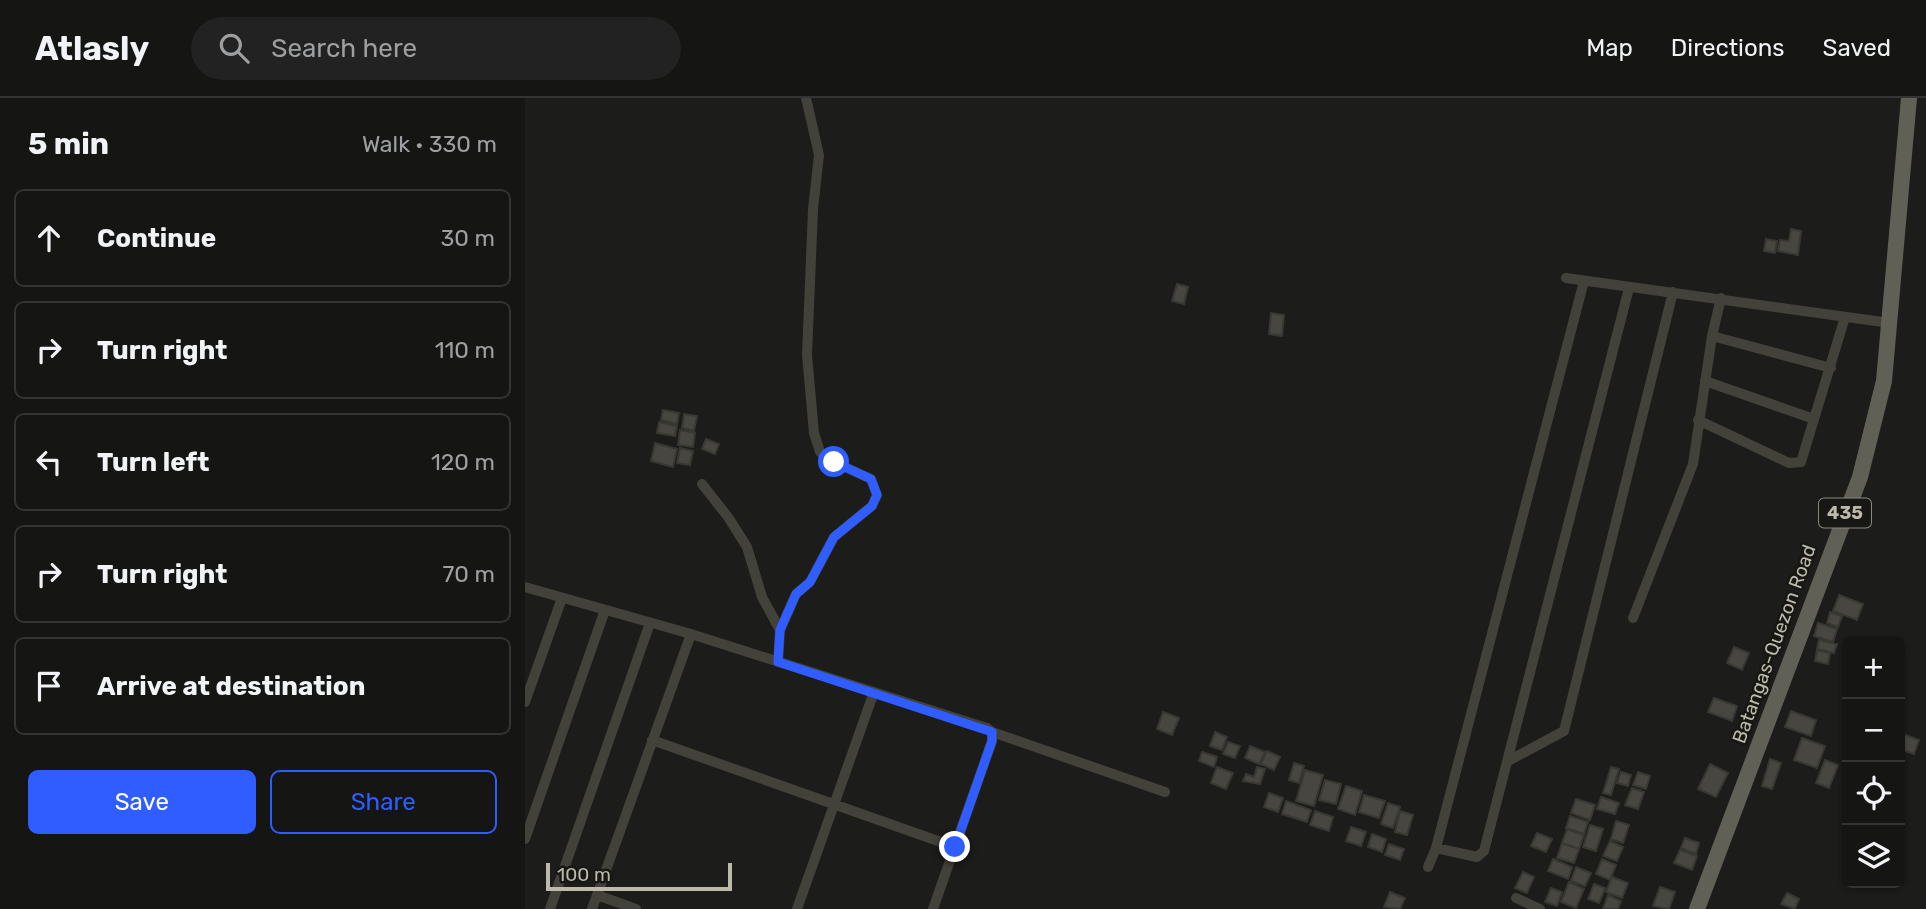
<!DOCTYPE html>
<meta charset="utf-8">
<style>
:root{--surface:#151514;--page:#222;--text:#f1f3f6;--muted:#9d9fa0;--line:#343434;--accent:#2f5dff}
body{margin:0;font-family:Rubik,sans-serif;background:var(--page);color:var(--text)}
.controls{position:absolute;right:21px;bottom:21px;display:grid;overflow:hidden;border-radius:10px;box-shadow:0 2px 5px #0004}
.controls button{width:63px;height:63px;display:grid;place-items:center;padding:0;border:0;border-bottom:2px solid var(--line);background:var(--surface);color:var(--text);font:35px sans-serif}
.scale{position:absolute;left:21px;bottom:18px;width:186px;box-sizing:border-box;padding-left:7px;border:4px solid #bdb9ab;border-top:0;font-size:19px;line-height:24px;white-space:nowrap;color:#bdb9ab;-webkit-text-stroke:5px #171714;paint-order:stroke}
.stop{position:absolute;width:21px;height:21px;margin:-16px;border:5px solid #2f5dff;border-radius:50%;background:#fff}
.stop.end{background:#2f5dff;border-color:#fff;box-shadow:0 2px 7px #0008}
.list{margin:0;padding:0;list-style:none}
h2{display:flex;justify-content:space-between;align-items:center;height:91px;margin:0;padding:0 28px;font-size:30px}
h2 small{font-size:23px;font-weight:400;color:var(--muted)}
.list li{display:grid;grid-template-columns:46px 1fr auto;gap:21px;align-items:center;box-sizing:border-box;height:98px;margin:0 14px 14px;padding:0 14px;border:2px solid var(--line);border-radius:10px}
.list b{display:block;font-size:26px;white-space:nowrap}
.list em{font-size:23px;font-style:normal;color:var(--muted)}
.actions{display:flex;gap:14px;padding:21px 28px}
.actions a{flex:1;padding:16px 0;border:2px solid var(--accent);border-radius:10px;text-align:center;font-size:24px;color:var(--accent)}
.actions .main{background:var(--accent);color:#fff}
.icon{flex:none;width:38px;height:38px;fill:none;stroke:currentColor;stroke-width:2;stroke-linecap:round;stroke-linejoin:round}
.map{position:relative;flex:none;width:1401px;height:811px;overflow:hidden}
header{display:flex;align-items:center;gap:42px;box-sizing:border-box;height:98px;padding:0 35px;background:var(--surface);border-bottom:2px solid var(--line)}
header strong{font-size:33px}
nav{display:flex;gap:38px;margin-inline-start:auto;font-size:24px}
.search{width:490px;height:63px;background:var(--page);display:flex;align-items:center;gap:18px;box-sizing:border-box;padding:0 24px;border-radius:38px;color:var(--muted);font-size:26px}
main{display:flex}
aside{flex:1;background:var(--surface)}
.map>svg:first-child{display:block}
</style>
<header>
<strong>Atlasly</strong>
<div class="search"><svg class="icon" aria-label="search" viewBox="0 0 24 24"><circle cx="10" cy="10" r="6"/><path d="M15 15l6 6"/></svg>Search here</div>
<nav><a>Map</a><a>Directions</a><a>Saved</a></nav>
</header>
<main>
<aside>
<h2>5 min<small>Walk · 330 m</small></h2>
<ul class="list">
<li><svg class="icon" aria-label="ahead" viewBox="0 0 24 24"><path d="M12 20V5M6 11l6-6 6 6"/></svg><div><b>Continue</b></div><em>30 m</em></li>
<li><svg class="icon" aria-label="right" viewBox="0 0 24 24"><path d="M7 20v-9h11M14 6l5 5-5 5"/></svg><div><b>Turn right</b></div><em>110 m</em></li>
<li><svg class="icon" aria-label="left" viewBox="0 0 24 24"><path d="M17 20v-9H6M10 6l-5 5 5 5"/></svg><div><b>Turn left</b></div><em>120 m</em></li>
<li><svg class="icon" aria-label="right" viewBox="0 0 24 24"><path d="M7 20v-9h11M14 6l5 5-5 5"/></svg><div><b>Turn right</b></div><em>70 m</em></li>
<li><svg class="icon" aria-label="arrive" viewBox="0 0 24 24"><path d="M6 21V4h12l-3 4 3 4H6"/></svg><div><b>Arrive at destination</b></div></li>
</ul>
<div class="actions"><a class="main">Save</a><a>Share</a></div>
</aside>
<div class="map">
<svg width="1401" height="811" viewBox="0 0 1401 811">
<rect width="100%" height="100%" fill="#1c1c1a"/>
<path fill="#474640" stroke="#383833" stroke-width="2" d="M1266,131L1276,133L1273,157L1253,153L1255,142L1264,143Z
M1241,141L1252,143L1250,155L1239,153Z
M652,186L663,189L659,206L647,203Z
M746,215L759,217L757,238L744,236Z
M138,312L154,315L152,326L136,322Z
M159,316L172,318L169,333L157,330Z
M134,324L152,328L150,338L132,335Z
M155,332L170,335L168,349L153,347Z
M181,341L194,346L190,356L177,351Z
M130,345L152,351L148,369L126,363Z
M155,350L168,353L165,367L152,365Z
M1314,497L1338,506L1332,522L1308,513Z
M1305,514L1317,518L1313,529L1302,525Z
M1293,525L1312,531L1308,544L1289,538Z
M1294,542L1312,546L1309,555L1292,551Z
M1209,549L1224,555L1217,572L1202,565Z
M1292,552L1305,555L1303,566L1290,563Z
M1189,600L1212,608L1207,623L1183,614Z
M1266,613L1291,622L1286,638L1260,629Z
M638,614L654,620L647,637L632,631Z
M690,634L702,639L697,652L685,648Z
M1378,636L1394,642L1389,656L1375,651Z
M1277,640L1300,648L1292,670L1269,662Z
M703,644L715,648L710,660L698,656Z
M725,648L740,654L734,666L720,660Z
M742,653L755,659L749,672L736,666Z
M677,654L692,659L689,669L674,663Z
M1245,661L1256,665L1247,691L1237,688Z
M1300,662L1313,667L1304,690L1291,685Z
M769,665L779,668L774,685L764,682Z
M1185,666L1203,675L1191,699L1173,691Z
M692,669L708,675L701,691L686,685Z
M732,669L740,671L735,686L718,683L721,676L729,679Z
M1086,669L1094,671L1086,697L1078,695Z
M780,672L798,677L789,708L771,703Z
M1096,674L1106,677L1103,688L1092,685Z
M1113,674L1125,678L1121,691L1108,687Z
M800,682L816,686L811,706L794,702Z
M821,688L837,693L830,717L813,711Z
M1107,690L1119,694L1113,711L1100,707Z
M744,695L758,700L753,714L739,709Z
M839,697L860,703L854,720L834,714Z
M1076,699L1094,705L1090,716L1072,711Z
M1051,701L1070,707L1065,722L1046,715Z
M761,703L786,712L782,724L757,716Z
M863,705L875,709L868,730L856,726Z
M790,713L808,719L804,733L785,727Z
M875,713L888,717L882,737L870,734Z
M1045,718L1063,724L1059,736L1041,730Z
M1091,723L1104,727L1098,745L1086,741Z
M1065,727L1078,731L1071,753L1058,749Z
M826,729L841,734L836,748L821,743Z
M1042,731L1059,737L1054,751L1037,745Z
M1012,735L1027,741L1021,754L1006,748Z
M847,736L861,741L857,754L843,749Z
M1160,740L1174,745L1171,756L1156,750Z
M1085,743L1098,749L1092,763L1078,758Z
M1037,745L1054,751L1049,765L1032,760Z
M864,746L879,751L875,762L860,757Z
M1155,752L1172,758L1167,772L1149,765Z
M1028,761L1047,769L1043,781L1023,773Z
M1077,761L1091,767L1085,782L1071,776Z
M1051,769L1066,775L1060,788L1046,783Z
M998,774L1009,779L1002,795L990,790Z
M1087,779L1103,785L1097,800L1081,794Z
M1044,784L1059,791L1051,810L1036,804Z
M1069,786L1080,790L1074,805L1063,801Z
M1135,789L1150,794L1144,811L1128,808Z
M1026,790L1037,794L1032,808L1020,804Z
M865,794L880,800L875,811L859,809Z
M1262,795L1274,801L1270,811L1256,806Z
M1083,797L1096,803L1093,811H1078Z"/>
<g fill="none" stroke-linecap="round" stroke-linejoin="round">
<path stroke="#42413a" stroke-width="10" d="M1041,180L1365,225
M1187,238L1306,270
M1180,283L1289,321
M1173,322L1264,365L1276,364L1320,219
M177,386L203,419L222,449L237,499L255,532
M0,489L166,536L462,630L467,634V643L408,811
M1108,520L1168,366L1187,238L1196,200
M253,564L255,532L271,496L285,484L309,439L347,408L352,397L346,381L309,364L295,354L289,335L282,257L288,111L294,57L281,0
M0,604L37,500
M467,634L640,694
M127,642L430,749
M985,662L1039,633L1148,194
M0,741L80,512
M911,750L952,759L959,753L1104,190
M903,769L911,750L1059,183
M991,800L1015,811
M25,811L125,525
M67,811L72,797
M111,811L72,797L166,536
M272,811L349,594"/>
<path stroke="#616056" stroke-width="16" d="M1172,811L1335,379L1359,283L1384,0"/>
</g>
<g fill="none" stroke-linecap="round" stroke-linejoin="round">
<path stroke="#2f5dff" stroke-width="9" d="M309,364L346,381L352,397L347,408L309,439L285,484L271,496L255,532L253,564L467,634V643L430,749"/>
</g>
<g text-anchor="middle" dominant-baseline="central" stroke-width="5" stroke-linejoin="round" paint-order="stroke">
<rect fill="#171714" stroke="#8b887e" stroke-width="2" x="1294" y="400.5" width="52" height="29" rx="5"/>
<g font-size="18" font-weight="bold" fill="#bdb9ab">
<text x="1320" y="415">435</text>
</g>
<g font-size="19" fill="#bdb9ab" stroke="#171714">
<text transform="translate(1249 546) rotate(-70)">Batangas-Quezon Road</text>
</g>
</g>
</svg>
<div class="controls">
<button>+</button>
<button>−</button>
<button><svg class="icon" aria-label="locate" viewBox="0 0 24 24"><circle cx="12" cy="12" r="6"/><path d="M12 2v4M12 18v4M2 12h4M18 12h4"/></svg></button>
<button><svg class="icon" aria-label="layers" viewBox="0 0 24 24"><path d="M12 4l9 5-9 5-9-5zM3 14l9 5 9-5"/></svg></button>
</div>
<div class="scale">100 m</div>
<div class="stop" style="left:309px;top:364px"></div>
<div class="stop end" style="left:430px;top:749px"></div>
</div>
</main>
